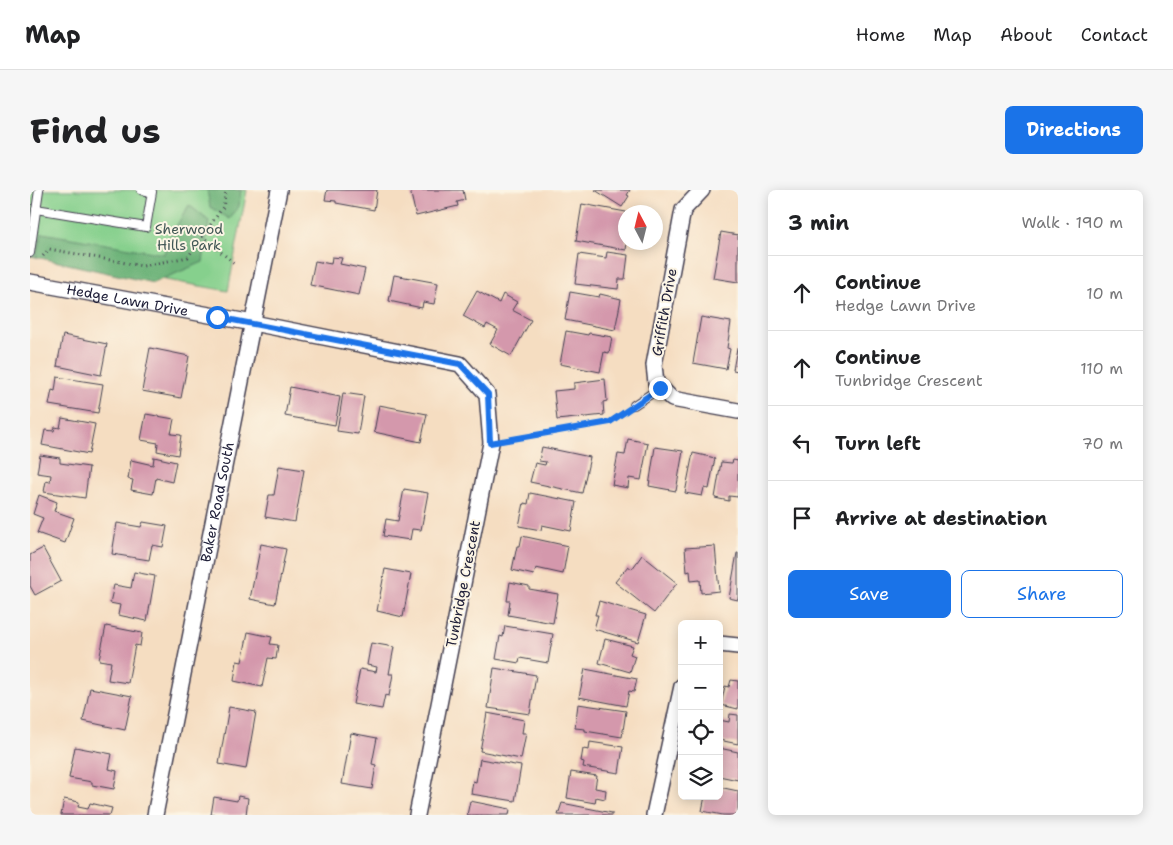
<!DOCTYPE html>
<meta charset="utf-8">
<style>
:root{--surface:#fff;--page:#f6f6f6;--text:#202124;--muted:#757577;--line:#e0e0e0;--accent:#1a73e8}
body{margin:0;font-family:"Shantell Sans",sans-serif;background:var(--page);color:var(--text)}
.controls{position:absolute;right:15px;bottom:15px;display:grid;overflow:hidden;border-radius:8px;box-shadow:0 2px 12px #0003}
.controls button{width:45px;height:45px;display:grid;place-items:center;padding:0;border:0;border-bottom:1px solid var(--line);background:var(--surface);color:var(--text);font:25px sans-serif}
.compass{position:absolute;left:588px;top:15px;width:45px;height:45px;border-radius:50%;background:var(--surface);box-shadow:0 2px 12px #0003;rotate:353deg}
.stop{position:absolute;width:15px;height:15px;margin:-11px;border:4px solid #1a73e8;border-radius:50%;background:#fff}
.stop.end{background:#1a73e8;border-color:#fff;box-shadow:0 1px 5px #0008}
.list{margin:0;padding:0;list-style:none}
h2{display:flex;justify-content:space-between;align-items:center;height:65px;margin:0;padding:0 20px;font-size:21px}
h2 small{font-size:16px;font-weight:400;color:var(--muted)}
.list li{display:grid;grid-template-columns:32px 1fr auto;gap:15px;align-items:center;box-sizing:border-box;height:75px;padding:0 20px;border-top:1px solid var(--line)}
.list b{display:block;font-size:19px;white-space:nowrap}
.list p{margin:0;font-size:16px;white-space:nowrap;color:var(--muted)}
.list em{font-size:16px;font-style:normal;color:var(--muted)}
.actions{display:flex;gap:10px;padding:15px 20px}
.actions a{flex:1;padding:11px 0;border:1px solid var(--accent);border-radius:8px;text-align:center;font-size:18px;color:var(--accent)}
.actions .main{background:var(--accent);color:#fff}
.icon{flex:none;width:28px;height:28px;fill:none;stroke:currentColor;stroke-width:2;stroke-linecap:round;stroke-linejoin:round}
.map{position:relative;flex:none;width:708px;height:625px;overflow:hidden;border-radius:8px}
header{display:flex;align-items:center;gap:30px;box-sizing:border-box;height:70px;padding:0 25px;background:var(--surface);border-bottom:1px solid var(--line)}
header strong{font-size:24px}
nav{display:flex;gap:28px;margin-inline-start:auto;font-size:18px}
.intro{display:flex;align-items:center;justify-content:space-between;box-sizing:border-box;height:120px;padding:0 30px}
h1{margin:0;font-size:35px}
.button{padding:12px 22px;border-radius:8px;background:var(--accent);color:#fff;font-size:18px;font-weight:700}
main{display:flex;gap:30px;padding:0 30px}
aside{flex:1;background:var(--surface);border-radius:8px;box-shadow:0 2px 12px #0003}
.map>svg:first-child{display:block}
</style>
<header>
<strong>Map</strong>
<nav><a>Home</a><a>Map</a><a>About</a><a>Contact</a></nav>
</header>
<div class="intro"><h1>Find us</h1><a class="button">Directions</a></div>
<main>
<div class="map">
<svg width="708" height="625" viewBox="0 0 708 625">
<rect width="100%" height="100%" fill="#fcf5e5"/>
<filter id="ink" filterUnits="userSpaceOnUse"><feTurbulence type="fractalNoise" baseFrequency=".02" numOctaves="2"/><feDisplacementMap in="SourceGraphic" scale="10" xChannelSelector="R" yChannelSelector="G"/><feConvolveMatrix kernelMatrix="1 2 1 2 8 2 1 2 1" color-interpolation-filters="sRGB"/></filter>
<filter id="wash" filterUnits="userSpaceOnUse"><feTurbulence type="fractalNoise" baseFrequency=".0096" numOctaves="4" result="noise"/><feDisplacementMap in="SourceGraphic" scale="20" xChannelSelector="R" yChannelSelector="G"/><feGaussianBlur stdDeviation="1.12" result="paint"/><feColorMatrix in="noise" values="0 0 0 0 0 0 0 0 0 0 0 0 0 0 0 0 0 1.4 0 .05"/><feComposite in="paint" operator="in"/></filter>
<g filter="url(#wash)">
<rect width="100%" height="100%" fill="#f5ddc1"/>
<path fill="#86d08d" stroke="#547964" d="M0,0H217L198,101L0,66Z"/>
<path fill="#6cb278" stroke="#476a5a" d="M177,0H211L209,16L200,29L180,17Z
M159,15L179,31L173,72L123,93L6,67L12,43L134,64L139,48Z"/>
<g id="blocks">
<path fill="#d498ac" d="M297,0H347L344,20L306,13V11L295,10Z
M380,0H433L435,10L427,12L428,16L386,26Z
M565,0H600L597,5L599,6L592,17Z
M552,14L596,22V52H597L596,60L546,51Z
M691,42L708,45V92L683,88Z
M577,62L598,65L595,89H589L588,99L545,94L549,64L576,68Z
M302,67L312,68L310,74L335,79L329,105L280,95L285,71L301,74Z
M364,85L408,93L404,114L393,112L392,118L359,111Z
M447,101L469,113L473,104L487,112L482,120L501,130L481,166L460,154L468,140L457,134L455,138L433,126Z
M540,102L569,107L570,104L591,109L585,140L535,130Z
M671,127L701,132L697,158L700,159L696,179L663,173Z
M536,141L558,145L559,143L582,147L579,163L574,162L570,182L530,174Z
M33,145L77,154L71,185L27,176Z
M120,158L159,166L151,208L112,201Z
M707,158H708V181L703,180Z
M27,187L73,194L68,223L19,215L22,200L25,201Z
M575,189L577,211L573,212L574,225L527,230L524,201L544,199V193Z
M260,197L310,207L305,235L255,226Z
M313,203L334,206L328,244L307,241Z
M349,215L397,224L391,252L344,242Z
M116,224L144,229L141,244L151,245L148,265L127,261L128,253L111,250Z
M32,228L65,234L59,264L12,255L15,240L24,241L25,237L30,238Z
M598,249L618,253L611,290L599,288L598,298L582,295L588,264L595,265Z
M512,257L560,267L552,303L500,292L505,273L515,275L516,272L509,271Z
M625,257L653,261L646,301L619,296Z
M663,263L685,268L679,299L674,298L672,306L655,303Z
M10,265L30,268V273L59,277L55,308L14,302L16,291L20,292L21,285L7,283Z
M124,267L146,272L142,292L126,288L123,304L101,300L103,290L98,289L101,270L123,275Z
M703,270L708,271V307L699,306V311L685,308L691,272L702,273Z
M249,276L274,280L265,332L235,327L239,305H244Z
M374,299L398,303L391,340L382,339L380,350L353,346L356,329L368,331Z
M500,303L546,312L541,341L512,335L511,340L489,336L494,313L498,314Z
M9,305L27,312L24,321L44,328L35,353L7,343L13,328L3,324Z
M113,332L137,336L133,357L122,355L119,370L82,364L87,333L111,337Z
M492,346L538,356L533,384L506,378L504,385L482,380L487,356H490Z
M231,354L256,359L245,414L220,409Z
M685,356L689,401L671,403L670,390L661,391L660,381L657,382L655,358Z
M13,358L31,391L5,405L0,396V365Z
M707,363H708V410L699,408Z
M612,365L647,393L624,423L585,392L598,376L602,379Z
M355,379L381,384L373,427L347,421Z
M104,382L125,386L117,431L88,425L90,415L80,413L84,395L101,398Z
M480,392L499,396V399L528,404L523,433L478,425L480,411H477Z
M569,411L616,425L608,452L564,439L568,425H565Z
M76,436L112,443L110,456L105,455L98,493L78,490L81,472L69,470Z
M475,436L523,444L518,473L490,468L489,473L466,469L470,446L473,447Z
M218,442L242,447L240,454L248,455L246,469L238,468L232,497L204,491L207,471L212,472Z
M575,449L603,456L600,464L605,466L600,482L569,473Z
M341,453L364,457L359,484H363L359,506L355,505L352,519L323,514L330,479L346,482L347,477L337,475Z
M464,478L506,485L500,524L458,518Z
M555,479L607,489L604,502L599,501L596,516L549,507Z
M701,490L708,491V519L691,515L695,496L699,497Z
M60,498L102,506L95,540L53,531Z
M548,514L596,521L592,547L555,541V539L545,538Z
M199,517L226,522L216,579L189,574Z
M457,523L494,530L492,543H496L491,569L450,561Z
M700,524L708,525V554L689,550V530L699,532Z
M321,543L347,548L342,574L346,575L342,599L312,594Z
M560,552L593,557L589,583L553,577L554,572L551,571L553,559L559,560Z
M45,557L82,564L79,579L87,581L84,599L62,595V592L39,588Z
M689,558L708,562V590L689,586Z
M450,569L491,576L485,611L441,604L443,591L446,592Z
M541,582L567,586L565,598L576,600L575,609L566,607L565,613L537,608Z
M689,597L708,601V625H693L672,621L675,606H689Z
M208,606L218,608L216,625H181L184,607L207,611Z
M34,609L49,612L48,617L58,619L60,613L82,618L80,625H31Z
M440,611L480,619L479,625H437Z
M532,613L582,623V625H528Z"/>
</g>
</g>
<g filter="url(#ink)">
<use href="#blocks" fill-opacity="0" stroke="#423e4f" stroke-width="1"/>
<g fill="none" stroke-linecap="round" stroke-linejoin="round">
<defs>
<path id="lane" d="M6,19L116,37L122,2L111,0
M0,63L9,0
M604,215L630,198"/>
<g id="street">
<path d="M672,0L653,20L624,175L626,193L642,209L708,221"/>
<path id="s1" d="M0,92L223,133L430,174L457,204L461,253L387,625"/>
<path d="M689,454L708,456"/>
<path id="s2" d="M125,625L249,0"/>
<path d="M624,625L652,496"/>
</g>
</defs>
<use href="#lane" stroke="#423e4f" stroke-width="10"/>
<use href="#street" stroke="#423e4f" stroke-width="18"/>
<path stroke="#423e4f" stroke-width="3" stroke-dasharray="1 4" stroke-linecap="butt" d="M172,46L204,73
M13,66L19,59L113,76L158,67L193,17L196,0
M477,250L580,232L595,221"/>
<use href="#lane" stroke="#fff" stroke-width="8"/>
<use href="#street" stroke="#fff" stroke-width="15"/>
</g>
</g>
<g fill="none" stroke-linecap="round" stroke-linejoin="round" filter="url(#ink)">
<path stroke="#1a73e8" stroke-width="6" d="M187,127L430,174L458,204L460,253L580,232L630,198"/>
</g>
<g text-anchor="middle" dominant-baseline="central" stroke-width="4" stroke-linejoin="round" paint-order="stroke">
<g font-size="14" fill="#405654" stroke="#fcf5e5">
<text x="159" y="39">Sherwood<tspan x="159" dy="16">Hills Park</tspan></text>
</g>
<g font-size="14" fill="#22223b" stroke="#fcf5e5">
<text stroke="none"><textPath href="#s1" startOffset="99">Hedge Lawn Drive</textPath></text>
<text transform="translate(634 122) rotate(-80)">Griffith Drive</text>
<text stroke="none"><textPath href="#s2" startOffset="319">Baker Road South</textPath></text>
<text transform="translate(433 394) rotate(-79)">Tunbridge Crescent</text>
</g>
</g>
</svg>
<div class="controls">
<button>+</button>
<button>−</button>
<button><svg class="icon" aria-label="locate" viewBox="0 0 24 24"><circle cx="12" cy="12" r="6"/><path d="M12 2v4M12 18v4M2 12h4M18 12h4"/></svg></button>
<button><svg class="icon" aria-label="layers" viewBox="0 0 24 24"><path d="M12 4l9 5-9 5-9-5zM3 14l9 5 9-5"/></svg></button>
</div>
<svg class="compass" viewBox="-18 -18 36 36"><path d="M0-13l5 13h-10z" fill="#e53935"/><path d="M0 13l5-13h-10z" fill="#757577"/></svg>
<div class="stop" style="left:187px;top:127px"></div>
<div class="stop end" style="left:630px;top:198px"></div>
</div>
<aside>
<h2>3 min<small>Walk · 190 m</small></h2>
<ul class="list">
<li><svg class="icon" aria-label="ahead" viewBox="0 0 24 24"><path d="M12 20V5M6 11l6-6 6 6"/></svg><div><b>Continue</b><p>Hedge Lawn Drive</p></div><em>10 m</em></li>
<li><svg class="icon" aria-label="ahead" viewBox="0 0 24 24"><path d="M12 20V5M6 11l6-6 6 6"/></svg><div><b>Continue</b><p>Tunbridge Crescent</p></div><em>110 m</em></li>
<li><svg class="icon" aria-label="left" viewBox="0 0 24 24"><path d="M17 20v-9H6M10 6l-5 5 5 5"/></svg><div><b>Turn left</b></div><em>70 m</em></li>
<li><svg class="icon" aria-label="arrive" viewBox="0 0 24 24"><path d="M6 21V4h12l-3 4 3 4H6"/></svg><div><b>Arrive at destination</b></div></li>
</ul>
<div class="actions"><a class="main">Save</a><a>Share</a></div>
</aside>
</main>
